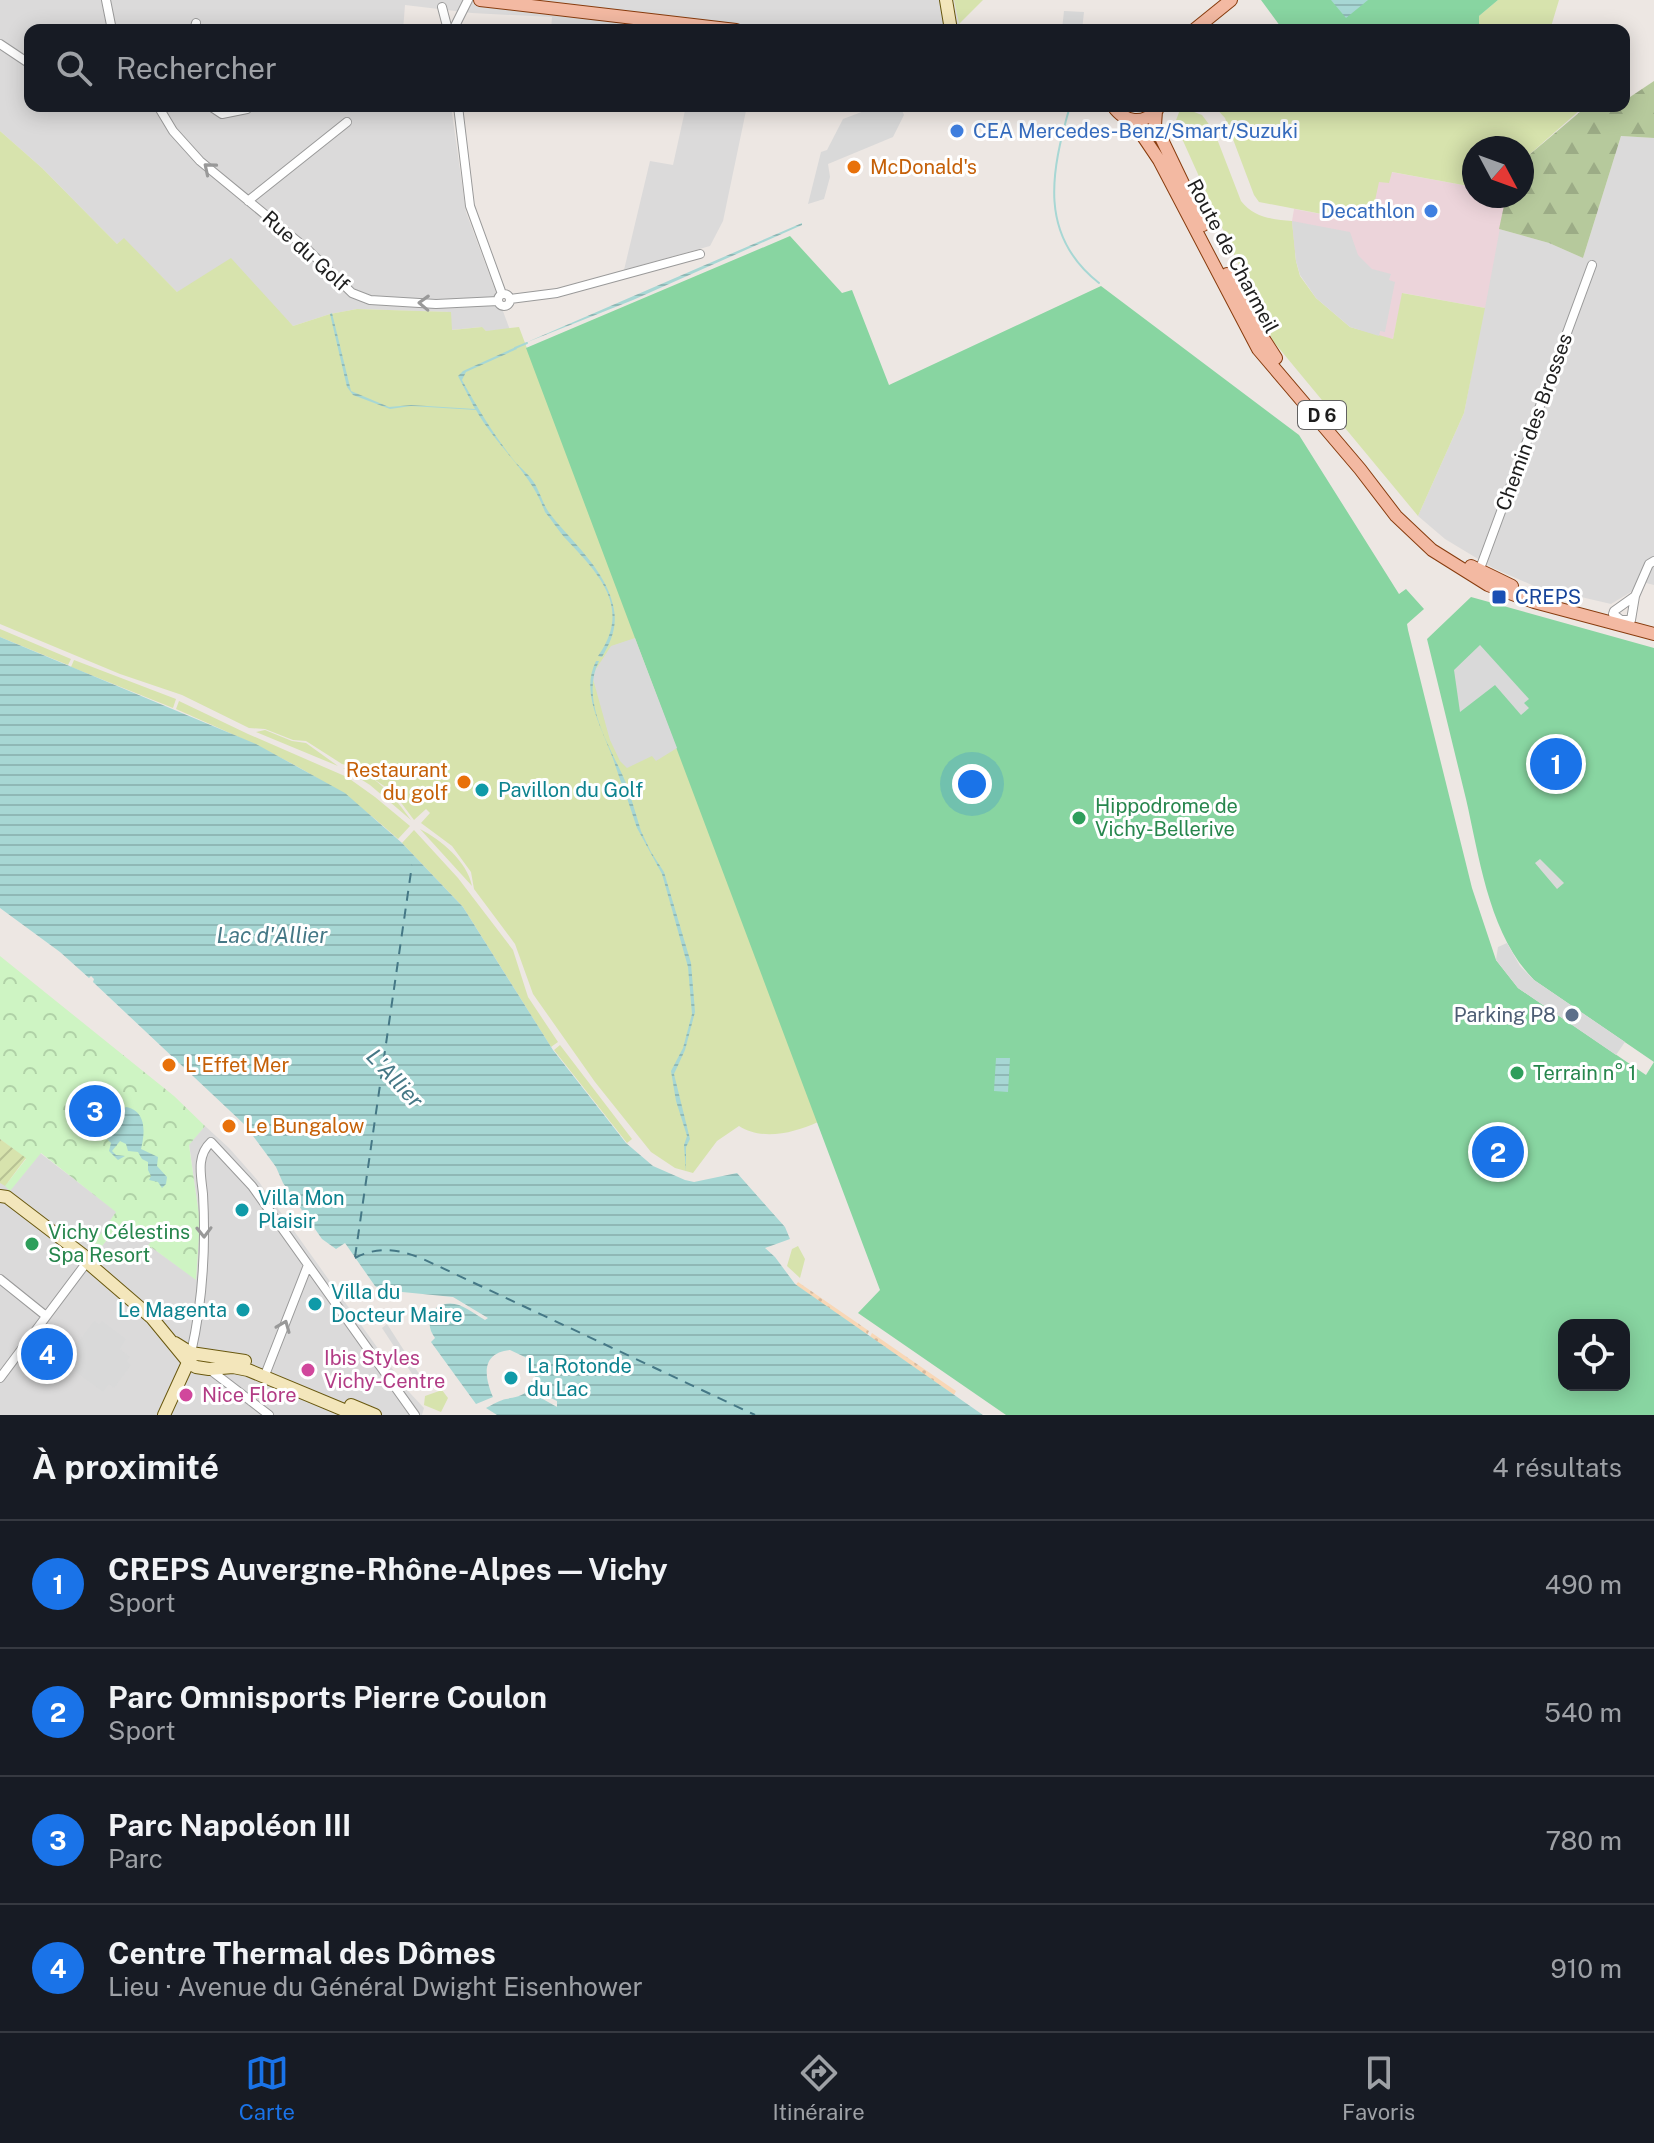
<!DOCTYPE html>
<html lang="fr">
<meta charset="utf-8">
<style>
:root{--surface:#171b24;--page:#20242c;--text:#f1f3f6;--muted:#9ea1a6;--line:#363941;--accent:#1a73e8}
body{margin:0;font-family:"Public Sans",sans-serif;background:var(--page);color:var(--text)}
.controls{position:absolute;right:24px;bottom:24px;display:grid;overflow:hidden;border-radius:16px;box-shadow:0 4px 20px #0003}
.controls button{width:72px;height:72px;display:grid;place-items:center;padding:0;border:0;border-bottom:2px solid var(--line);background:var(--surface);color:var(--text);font:40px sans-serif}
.compass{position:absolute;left:1462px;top:136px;width:72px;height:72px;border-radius:50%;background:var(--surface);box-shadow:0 4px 20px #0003;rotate:131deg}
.you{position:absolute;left:972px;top:784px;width:28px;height:28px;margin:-20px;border:6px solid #fff;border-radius:50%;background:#1a73e8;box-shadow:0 0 0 12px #1a73e833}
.badge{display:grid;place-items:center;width:52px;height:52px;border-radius:50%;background:var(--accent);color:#fff;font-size:26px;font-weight:700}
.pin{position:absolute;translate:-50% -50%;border:4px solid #fff;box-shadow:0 2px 8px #0006}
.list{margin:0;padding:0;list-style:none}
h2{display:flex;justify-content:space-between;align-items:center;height:104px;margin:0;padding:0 32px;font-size:34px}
h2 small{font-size:26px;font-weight:400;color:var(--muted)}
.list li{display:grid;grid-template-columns:52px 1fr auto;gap:24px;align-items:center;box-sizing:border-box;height:128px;padding:0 32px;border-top:2px solid var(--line)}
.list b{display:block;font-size:30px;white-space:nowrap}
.list p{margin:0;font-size:26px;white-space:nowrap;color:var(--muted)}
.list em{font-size:26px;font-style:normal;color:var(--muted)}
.icon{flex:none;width:44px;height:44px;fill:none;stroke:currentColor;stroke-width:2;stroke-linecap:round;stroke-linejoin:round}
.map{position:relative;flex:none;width:1654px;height:1415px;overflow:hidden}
.search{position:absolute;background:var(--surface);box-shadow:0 4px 20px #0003;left:24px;right:24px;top:24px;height:88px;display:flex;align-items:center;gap:20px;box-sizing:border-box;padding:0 28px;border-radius:16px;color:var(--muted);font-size:30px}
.sheet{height:616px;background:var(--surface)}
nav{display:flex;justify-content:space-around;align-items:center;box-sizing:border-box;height:112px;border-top:2px solid var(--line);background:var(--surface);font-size:22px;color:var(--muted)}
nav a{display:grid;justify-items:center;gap:4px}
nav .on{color:var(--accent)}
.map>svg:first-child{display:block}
</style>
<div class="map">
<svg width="1654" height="1415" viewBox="0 0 1654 1415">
<defs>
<pattern id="forest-firs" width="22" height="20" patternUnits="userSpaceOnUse" patternTransform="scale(2)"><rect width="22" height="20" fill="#b6c99c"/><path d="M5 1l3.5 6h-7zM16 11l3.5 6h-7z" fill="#9cac86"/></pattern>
<pattern id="sand-dots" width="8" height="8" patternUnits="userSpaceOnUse" patternTransform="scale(2)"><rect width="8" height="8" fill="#f8d7b6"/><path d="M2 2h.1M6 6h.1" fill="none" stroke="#d4b89c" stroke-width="1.8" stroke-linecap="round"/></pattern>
<pattern id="park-crowns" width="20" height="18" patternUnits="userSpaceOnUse" patternTransform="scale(2)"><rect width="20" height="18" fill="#cef4c3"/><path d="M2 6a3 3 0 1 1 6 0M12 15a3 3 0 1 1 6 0" fill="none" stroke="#b0d1a7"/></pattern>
<pattern id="garden-furrows" width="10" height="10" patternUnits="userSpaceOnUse" patternTransform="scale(2)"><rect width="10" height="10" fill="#d7e3ad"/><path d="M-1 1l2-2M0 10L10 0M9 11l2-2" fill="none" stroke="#b8c294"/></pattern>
<pattern id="water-rules" width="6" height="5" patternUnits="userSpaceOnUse" patternTransform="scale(2)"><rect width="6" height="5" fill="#a7d7d4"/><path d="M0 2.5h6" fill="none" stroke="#8fb8b6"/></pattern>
</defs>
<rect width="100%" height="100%" fill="#ede7e3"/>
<path fill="#dbdada" d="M0,0H954L959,24L948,30H652L632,28L631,30H551L552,17L472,13L405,5L403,30H30V106H451L466,212L510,330L486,331L481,327L451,330V312L357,309L330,314L293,326L283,317L177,292L124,239L117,244L42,168L0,131Z
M686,106H747L723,221L710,246L624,270L650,161L673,165Z
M1621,136L1654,138V585L1646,583L1611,604L1534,586L1493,568L1445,539L1418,516L1464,413L1499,229L1549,243L1583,258Z
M205,1126L229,1148L259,1182L409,1392L424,1408L422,1415H0V1139L10,1190L40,1153L117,1212L89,1251L95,1255L117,1227L139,1238L150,1230L156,1235L147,1248L151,1247L196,1279L200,1222L189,1144Z"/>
<path fill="#ecd4da" d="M1391,172L1474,187V196H1506L1485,308L1403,293L1393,339L1364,333L1294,251L1292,221L1294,209L1353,220L1362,218L1379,181Z"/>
<path fill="#d7e3ad" d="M954,0H983L959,24Z
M1498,0H1559L1550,30H1479V16Z
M1214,106H1544L1550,109L1580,110L1522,161V148H1474V187L1392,172L1389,183L1379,182L1371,219L1353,220L1259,202L1254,195L1225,118Z
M1181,107L1202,115L1214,131L1241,201C1254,218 1272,219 1292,221L1296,261L1300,276L1316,298L1350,327L1393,339L1402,293L1485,308L1464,413L1418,516L1273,341L1175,123Z
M0,131L42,168L117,244L124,238L177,292L231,258L293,326L330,314L357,309L451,312L452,330L482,327L486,331L519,327L818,1122C794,1133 762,1141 739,1126L717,1141L693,1173L675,1168L651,1152L595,1082L533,994L515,944L474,889L471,872L452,846L421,823L430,813L426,809L414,820L393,792L356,767L342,764L306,741L293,740L265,729L249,728L182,695L120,674L0,624Z
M0,629L71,659L68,665L0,637Z
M74,660L176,699L173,708L71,667Z
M179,701L248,734L347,777L375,797L410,826L398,839C330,776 260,746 176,709Z
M265,730L292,741L306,743L338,766L256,732Z
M343,768C373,769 395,798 411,820L370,785Z
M420,829C441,840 467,861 472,886Z
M414,830L458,878L513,950L528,997L558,1042L551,1047L463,907L402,843Z
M560,1045L632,1139L627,1143L554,1050Z
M798,1246L805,1259L800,1278L787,1266L792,1249Z
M442,1390L448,1398L441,1412L424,1405L425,1396Z"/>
<path fill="url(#forest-firs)" d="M1654,81V138L1621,136L1583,258L1549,243L1499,229L1506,196H1522V161L1587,106H1624V101Z"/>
<path fill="url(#sand-dots)" d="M798,1282L869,1331L867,1335L796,1285Z
M872,1333L956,1391L954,1395L870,1337Z"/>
<path fill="url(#park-crowns)" d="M0,956L174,1096L205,1126L189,1145L200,1222L196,1280L151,1247L149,1249L147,1247L156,1235L150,1231L143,1241L139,1238L136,1241L117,1227L95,1255L89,1251L116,1212L41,1153L10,1191L5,1186L26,1159L0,1139Z"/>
<path fill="url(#garden-furrows)" d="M0,1139L26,1158L5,1186L0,1183Z"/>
<path fill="#88d5a1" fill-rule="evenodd" d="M1261,0H1498L1479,16V30H1283Z
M790,236L842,293L852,290L889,385L1101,286L1299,435L1399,594L1406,589L1424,609L1407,624L1408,630L1472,888L1496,960L1518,988L1646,1075L1654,1062L1534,980C1489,934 1480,860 1466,799C1453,746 1440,692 1427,639L1471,597L1654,648V1415H1006L858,1313L880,1290L526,348ZM1564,1325H1624V1385H1564Z"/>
<path fill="#d9d9d9" d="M1064,11L1084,12L1082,30H1062Z
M891,106H900L904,115L893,137L828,164L830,177L824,199L808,204L821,152L827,150L843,119L872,108L879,111Z
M1292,221L1350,232L1358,255L1372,269L1391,274L1389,280L1395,282L1385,332L1380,331L1379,336L1350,327L1316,298L1300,275L1296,261Z
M635,638L677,748L656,761L652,756L627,768L620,761L610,740L593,679L594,672L611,646Z
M1480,645L1529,699L1524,703L1529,708L1521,715L1495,685L1460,712L1454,670Z
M1540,859L1564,883L1557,889L1535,863Z
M1507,943L1520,966L1534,980L1625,1042L1616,1055L1518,988L1496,960L1498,947Z
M94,1321L99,1324L102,1321L126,1339L120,1349L130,1357L127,1361L131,1365L114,1388L109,1384L103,1392L68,1366L65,1359Z
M387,1324L423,1380L418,1383L382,1328Z"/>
<path fill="url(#water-rules)" d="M1331,0H1368L1346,18Z
M802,223V225L633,300L525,343Z
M332,313L351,391L389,407L411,405L475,409L458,376L463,371L516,347L517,349L466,372L462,380C478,409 495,437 516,463C522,469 528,474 533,481C540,491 543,505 550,514C571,541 605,569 613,605C618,625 612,640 602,657L598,656C633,607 598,573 564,537C557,529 552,520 545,512C531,472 496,446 476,410L411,406L390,409L353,395L347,387L330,314Z
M0,637L256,744L345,793L402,843L463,907L553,1050L626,1143L653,1166L685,1180L694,1182L737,1173L785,1227L790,1239L765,1248L775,1257L795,1284L983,1415H497L486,1408C492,1405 500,1400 506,1399C520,1396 528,1396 532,1380L541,1398L557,1407V1401L543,1394L527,1358L510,1350C481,1353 484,1376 493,1397L476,1404L431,1342L435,1338C427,1327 428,1317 437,1307C456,1297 469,1311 485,1320L488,1318L453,1297L382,1290L375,1286L345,1243L336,1249L322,1239L283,1183L276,1167L245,1125L93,982L94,979L91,976L89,978L60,952L0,908Z
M596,661H599C579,701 611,747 626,783L623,787C618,775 615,763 610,751C599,722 581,691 596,661Z
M628,788L641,831L651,852L664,872L691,963L695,1012L685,1050L674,1074L690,1139L686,1147V1172L684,1145L687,1136L676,1101L671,1071L683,1048L692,1014L688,967L662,874L637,828L625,792Z
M996,1058H1010L1008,1092L994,1091Z
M126,1107C147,1111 145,1133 141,1149L158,1157L157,1166L167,1177L166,1184L162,1188L158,1182L149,1180L151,1176L148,1170V1162L142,1159L138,1152L128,1151L126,1144L120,1141L112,1151L116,1155L125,1156L118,1160L109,1151L111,1143L107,1139V1122L113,1115Z"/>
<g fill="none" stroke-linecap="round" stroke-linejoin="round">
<path stroke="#a7d7d4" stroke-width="2" d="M1070,106C1051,172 1038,235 1099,283
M515,348L527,343"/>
<path stroke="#457886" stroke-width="2" stroke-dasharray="10 8" stroke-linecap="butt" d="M355,1257L412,865
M355,1258C378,1246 397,1249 421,1258L755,1415"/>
<defs>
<path id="street" d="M106,0L112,30
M442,7L448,30
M194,30L196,23
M453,30L468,0
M0,44L30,64
M158,106L173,131L200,161L307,249L352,293L370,300L436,304L498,301
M210,106L222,114L247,109
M458,106L470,206L502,294
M248,201L347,122
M498 300a6 6 0 1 1 12 0a6 6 0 1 1-12 0Z
M510,299L557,293L700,254
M1478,574L1592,265
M1617,620H1631L1635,596L1649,564L1654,561
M1621,620L1613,614L1614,611L1635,596
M0,1279L46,1316
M191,1353C203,1300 206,1248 203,1194C201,1175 196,1156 211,1142L252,1186L415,1415
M209,1369L269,1415
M265,1375L308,1265
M0,1378L87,1262"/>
<path id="secondary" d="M946,0L951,30
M0,1196L7,1197L83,1255L87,1262L152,1318L189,1363L196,1367L209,1369L233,1367L248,1370L356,1415
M175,1343L191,1353L245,1361
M351,1405L375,1415
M164,1415L191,1356"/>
<path id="primary" d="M480,0L736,30
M1194,30L1231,0
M1113,106C1125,123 1143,125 1157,110
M1156,111L1155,125L1203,225
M1132,120L1159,160L1258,349L1360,469L1396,516L1432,550L1488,585L1534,602L1654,634
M1227,274L1249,316L1276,358
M1471,566L1512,586"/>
</defs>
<use href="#street" stroke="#9a9a9a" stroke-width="10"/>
<use href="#secondary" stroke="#69580f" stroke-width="14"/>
<use href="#primary" stroke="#883c0e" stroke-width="14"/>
<use href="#street" stroke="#fff" stroke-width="8"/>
<use href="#secondary" stroke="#f3e6bb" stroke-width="12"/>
<use href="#primary" stroke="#f3b9a2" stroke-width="12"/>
</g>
<defs><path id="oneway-chevron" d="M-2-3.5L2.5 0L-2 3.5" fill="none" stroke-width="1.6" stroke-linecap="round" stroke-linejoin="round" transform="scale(2)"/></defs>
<g stroke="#999">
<use href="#oneway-chevron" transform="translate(209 168) rotate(-140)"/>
<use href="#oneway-chevron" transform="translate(424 303) rotate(-178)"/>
<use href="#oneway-chevron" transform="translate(204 1232) rotate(89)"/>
<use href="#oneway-chevron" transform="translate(284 1326) rotate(-68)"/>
</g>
<g fill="#3f7fe0" stroke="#fff" stroke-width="3">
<circle cx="957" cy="131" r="8"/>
<circle cx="1431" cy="211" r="8"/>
</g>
<g fill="#e8710a" stroke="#fff" stroke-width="3">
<circle cx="854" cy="167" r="8"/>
<circle cx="464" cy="782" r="8"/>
<circle cx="169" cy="1065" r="8"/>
<circle cx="229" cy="1126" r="8"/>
</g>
<rect fill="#1a4fb4" stroke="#fff" stroke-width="3" x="1491" y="589" width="16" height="16" rx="4"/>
<g fill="#0f9aa8" stroke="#fff" stroke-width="3">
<circle cx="482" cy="790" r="8"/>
<circle cx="242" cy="1210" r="8"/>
<circle cx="315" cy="1304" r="8"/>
<circle cx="243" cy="1310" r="8"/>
<circle cx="511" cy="1378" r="8"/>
</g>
<g fill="#2e9e5b" stroke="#fff" stroke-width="3">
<circle cx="1079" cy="818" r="8"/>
<circle cx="1517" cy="1073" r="8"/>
<circle cx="32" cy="1244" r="8"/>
</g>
<circle fill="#5c6f8a" stroke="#fff" stroke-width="3" cx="1572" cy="1015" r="8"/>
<g fill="#d1479c" stroke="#fff" stroke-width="3">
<circle cx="308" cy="1370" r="8"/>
<circle cx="186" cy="1395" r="8"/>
</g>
<g text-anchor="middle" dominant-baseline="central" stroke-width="6" stroke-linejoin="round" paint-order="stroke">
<rect fill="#fff" stroke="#616161" stroke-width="2" x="1298" y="401" width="48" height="28" rx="6"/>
<g font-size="18" font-weight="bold" fill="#1d1d1d">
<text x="1322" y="415">D 6</text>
</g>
<g font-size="20" fill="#366cbe" stroke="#fff" text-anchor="start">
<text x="973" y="131">CEA Mercedes-Benz/Smart/Suzuki</text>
<text x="1415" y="211" text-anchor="end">Decathlon</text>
</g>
<g font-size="20" fill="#c56008" stroke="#fff" text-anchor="start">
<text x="870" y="167">McDonald's</text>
<text x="448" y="770" text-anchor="end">Restaurant<tspan x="448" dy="23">du golf</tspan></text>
<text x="185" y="1065">L'Effet Mer</text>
<text x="245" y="1126">Le Bungalow</text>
</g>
<g font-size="20" fill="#1d1d1d" stroke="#fff">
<text transform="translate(306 251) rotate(42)">Rue du Golf</text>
<text transform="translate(1233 256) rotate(62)">Route de Charmeil</text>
<text transform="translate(1534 422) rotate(-70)">Chemin des Brosses</text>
</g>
<g font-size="20" fill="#164399" stroke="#fff" text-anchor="start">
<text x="1515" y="597">CREPS</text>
</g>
<g font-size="20" fill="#0d838f" stroke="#fff" text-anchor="start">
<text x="498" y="790">Pavillon du Golf</text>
<text x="258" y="1198">Villa Mon<tspan x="258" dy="23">Plaisir</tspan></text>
<text x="331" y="1292">Villa du<tspan x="331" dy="23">Docteur Maire</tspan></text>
<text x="227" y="1310" text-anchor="end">Le Magenta</text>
<text x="527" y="1366">La Rotonde<tspan x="527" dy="23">du Lac</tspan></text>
</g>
<g font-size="20" fill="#27864d" stroke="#fff" text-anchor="start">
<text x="1095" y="806">Hippodrome de<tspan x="1095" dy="23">Vichy-Bellerive</tspan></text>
<text x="1533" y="1073">Terrain n° 1</text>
<text x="48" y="1232">Vichy Célestins<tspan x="48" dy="23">Spa Resort</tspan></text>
</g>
<g font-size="20" fill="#4e5e75" stroke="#fff" text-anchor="end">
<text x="1556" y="1015">Parking P8</text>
</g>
<g font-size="20" fill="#b23c85" stroke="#fff" text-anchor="start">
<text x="324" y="1358">Ibis Styles<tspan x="324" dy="23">Vichy-Centre</tspan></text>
<text x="202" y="1395">Nice Flore</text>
</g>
<g font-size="22" font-style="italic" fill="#457886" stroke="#fff">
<text x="272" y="935">Lac d'Allier</text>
<text transform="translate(395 1078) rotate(47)">L'Allier</text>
</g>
</g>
</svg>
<div class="controls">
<button><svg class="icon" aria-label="locate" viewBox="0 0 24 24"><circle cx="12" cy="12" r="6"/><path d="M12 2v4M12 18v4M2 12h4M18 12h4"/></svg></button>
</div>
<svg class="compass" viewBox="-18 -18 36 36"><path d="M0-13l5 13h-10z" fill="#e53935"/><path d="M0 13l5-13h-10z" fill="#9ea1a6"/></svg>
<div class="you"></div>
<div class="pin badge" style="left:1556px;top:764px">1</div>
<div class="pin badge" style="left:1498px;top:1152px">2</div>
<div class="pin badge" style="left:95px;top:1111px">3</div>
<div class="pin badge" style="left:47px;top:1354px">4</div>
<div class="search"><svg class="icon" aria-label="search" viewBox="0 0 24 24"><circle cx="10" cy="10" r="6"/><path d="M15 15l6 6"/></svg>Rechercher</div>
</div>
<section class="sheet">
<h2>À proximité<small>4 résultats</small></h2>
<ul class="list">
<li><span class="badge">1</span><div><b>CREPS Auvergne-Rhône-Alpes — Vichy</b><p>Sport</p></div><em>490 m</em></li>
<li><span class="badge">2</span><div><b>Parc Omnisports Pierre Coulon</b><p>Sport</p></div><em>540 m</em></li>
<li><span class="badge">3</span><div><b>Parc Napoléon III</b><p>Parc</p></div><em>780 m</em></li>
<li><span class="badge">4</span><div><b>Centre Thermal des Dômes</b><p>Lieu · Avenue du Général Dwight Eisenhower</p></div><em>910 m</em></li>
</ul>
</section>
<nav>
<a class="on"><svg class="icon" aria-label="map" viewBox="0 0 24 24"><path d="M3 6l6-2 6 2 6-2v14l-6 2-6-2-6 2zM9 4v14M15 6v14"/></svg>Carte</a>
<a><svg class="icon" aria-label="directions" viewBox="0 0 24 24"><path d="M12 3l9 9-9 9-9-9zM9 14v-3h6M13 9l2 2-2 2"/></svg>Itinéraire</a>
<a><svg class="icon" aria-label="saved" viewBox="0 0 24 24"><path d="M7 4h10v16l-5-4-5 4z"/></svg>Favoris</a>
</nav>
